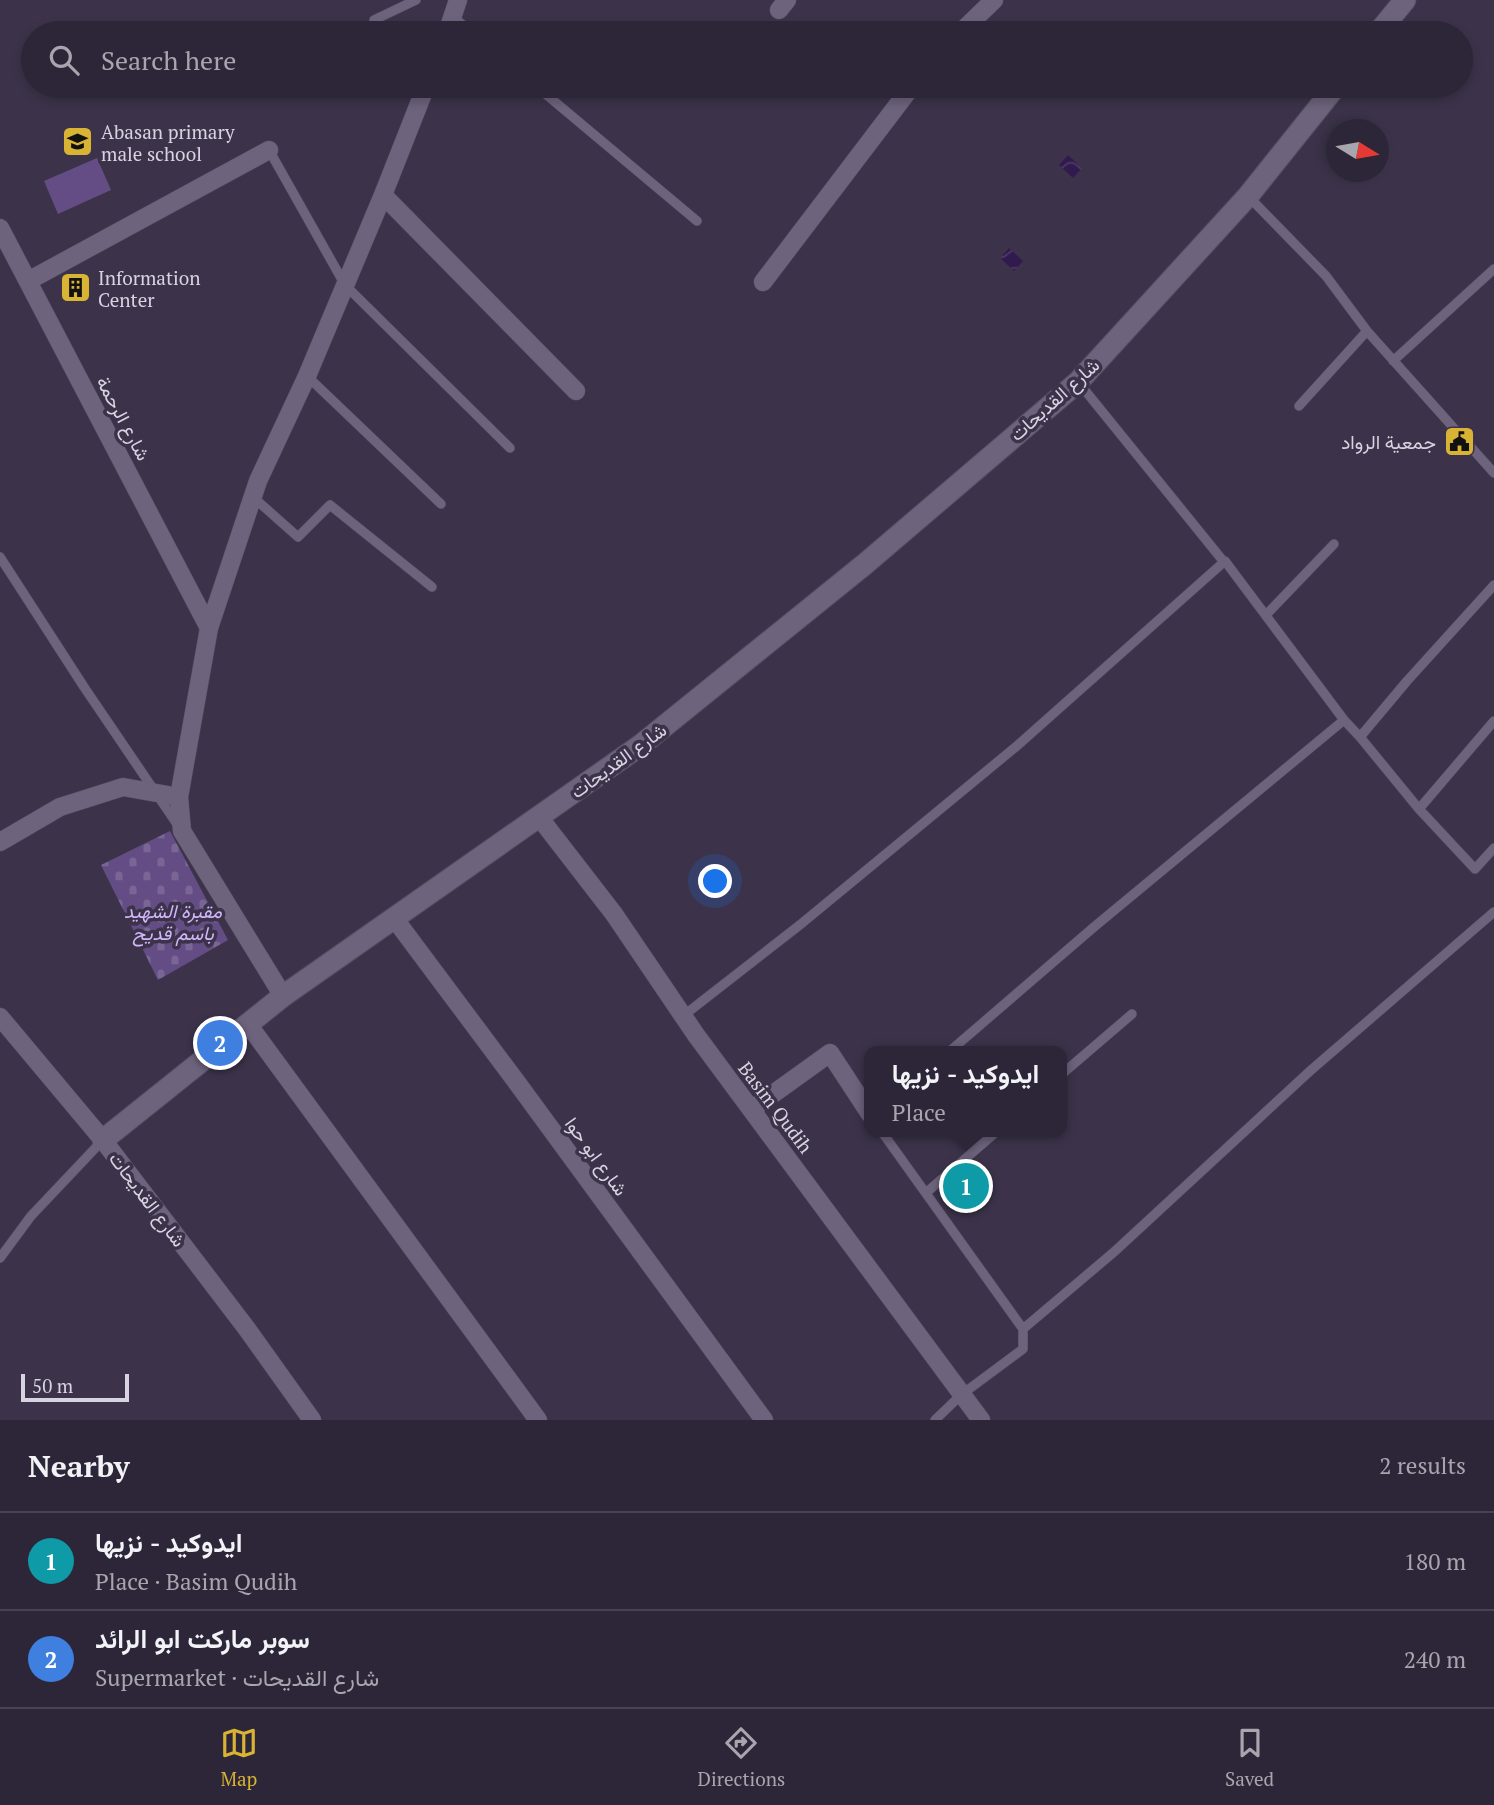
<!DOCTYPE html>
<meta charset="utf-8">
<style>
:root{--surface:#2d2638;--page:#393243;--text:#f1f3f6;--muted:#a7a5ae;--line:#484353;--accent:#d9b334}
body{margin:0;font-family:"PT Serif",Vazirmatn,serif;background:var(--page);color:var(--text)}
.compass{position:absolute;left:1326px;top:119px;width:63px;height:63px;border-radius:50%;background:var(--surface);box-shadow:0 4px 10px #0003;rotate:101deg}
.scale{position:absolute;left:21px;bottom:18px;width:108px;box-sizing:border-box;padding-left:7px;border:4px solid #d8d3e1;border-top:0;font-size:19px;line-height:24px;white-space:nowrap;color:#d8d3e1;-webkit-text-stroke:5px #3c334a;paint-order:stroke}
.you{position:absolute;left:716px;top:882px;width:24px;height:24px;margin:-18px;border:5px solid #fff;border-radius:50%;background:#1a73e8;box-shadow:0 0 0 10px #1a73e833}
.badge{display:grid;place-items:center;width:46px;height:46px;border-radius:50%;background:var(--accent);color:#fff;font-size:23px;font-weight:700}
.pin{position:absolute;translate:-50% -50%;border:4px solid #fff;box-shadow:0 2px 7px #0006}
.popup{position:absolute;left:864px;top:1046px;width:203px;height:91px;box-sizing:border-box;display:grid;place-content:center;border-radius:14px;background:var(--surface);filter:drop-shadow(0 2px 5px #0005);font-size:23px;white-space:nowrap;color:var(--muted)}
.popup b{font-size:26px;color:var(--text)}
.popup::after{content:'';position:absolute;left:50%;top:100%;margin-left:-14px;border:14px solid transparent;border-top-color:var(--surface)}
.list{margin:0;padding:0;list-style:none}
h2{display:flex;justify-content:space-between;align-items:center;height:91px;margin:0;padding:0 28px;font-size:30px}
h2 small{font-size:23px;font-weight:400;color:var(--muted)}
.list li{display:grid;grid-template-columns:46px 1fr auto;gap:21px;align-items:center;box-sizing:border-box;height:98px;padding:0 28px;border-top:2px solid var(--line)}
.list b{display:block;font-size:26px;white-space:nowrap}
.list p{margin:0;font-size:23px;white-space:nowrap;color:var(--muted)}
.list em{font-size:23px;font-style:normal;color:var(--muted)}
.icon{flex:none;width:38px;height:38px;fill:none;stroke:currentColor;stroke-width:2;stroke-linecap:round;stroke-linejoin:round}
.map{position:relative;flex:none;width:1494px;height:1420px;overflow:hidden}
.search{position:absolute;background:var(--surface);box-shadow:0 4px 10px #0003;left:21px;right:21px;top:21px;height:77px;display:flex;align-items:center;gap:18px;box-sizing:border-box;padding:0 24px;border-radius:38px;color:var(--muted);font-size:26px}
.sheet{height:287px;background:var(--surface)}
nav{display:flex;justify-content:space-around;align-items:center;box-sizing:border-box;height:98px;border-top:2px solid var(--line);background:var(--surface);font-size:19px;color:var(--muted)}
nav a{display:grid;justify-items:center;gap:4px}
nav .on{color:var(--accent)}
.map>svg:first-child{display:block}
</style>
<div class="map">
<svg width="1494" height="1420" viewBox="0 0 1494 1420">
<defs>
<pattern id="cemetery-stones" width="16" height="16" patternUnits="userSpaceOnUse" patternTransform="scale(1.75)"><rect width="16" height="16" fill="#634d84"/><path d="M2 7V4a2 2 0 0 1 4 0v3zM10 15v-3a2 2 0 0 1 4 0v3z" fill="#796695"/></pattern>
<pattern id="water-waves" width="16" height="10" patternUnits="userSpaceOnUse" patternTransform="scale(1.75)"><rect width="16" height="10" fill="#311a4d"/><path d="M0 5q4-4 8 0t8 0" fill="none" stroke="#4e3a66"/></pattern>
</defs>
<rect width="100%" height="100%" fill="#3c334a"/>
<path fill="url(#cemetery-stones)" d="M170,831L228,940L158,980L101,865Z"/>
<path fill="#634d84" d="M97,158L111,190L58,214L44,181Z"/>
<path fill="url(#water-waves)" d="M1068,155L1082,168L1073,178L1059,165Z
M1009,248L1023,261L1014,271L1000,258Z"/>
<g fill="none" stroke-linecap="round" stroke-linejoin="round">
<defs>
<path id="service" d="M453,17L473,33
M374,20L416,0
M536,86L697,221
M269,150L345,285L510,448
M1248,196L1326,276L1367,331L1494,473
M1393,361L1494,269
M307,376L441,504
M1079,383L1224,562L1225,561L1344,720L1360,737L1419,809L1475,869L1494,848
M1299,406L1367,331
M253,497L298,537L330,505L432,587
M0,557L84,687L179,827
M1266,615L1334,544
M1360,737L1407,681L1494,585
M1419,809L1494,721
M683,1016L801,924L1018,745L1225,561
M950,1051L1094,927L1344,720
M1062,1074L1132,1014
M882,1132L1023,1329
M927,1192L996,1132
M0,1258L31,1216L102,1141
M935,1420L961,1395L1023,1349V1329L1114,1252L1310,1071L1494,912"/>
<path id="minor" d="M779,10L787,0
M447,33L458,0
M960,33L994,0
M383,195L576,391
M0,228L209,628
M28,281L269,150
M763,282L912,86
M539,817L614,914L696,1035L981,1420
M0,842L60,807L123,787L179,797
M394,918L518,1084L764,1420
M283,996L182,831L179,797L209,628L258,481L307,376L383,195L426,86
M0,1017L103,1140L247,1329L312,1420
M248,1024L538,1420
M752,1109L830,1053L870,1114"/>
<path id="tertiary" d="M1378,33L1405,0
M103,1140L283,996L641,745L865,564L1078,382L1248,196L1336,86"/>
</defs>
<use href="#service" stroke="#564e61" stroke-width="10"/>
<use href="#minor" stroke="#564e61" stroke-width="19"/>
<use href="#tertiary" stroke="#564e61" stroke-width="23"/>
<use href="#service" stroke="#6d637d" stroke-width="9"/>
<use href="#minor" stroke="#6d637d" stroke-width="18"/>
<use href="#tertiary" stroke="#6d637d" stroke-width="21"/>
</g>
<defs>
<symbol id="school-square" viewBox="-11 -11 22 22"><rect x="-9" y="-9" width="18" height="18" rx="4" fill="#d9b334" stroke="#3c334a"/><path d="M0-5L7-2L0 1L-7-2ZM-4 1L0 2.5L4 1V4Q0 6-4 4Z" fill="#111"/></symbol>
<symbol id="building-square" viewBox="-11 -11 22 22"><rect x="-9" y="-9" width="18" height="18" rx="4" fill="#d9b334" stroke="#3c334a"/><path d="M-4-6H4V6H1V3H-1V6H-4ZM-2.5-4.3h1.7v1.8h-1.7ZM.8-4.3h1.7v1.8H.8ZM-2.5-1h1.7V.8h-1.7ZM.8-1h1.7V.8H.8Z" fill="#111"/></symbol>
<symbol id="civic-square" viewBox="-11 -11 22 22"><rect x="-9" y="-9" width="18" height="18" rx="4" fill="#d9b334" stroke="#3c334a"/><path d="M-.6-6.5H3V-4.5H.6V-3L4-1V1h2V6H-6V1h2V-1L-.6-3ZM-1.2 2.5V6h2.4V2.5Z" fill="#111"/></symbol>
</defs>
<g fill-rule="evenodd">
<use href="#school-square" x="60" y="124" width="35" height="35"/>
<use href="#building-square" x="58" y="270" width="35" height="35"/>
<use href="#civic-square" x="1442" y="424" width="35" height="35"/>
</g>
<g text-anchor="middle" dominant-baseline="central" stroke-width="7" stroke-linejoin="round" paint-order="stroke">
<g font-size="19" fill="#d8d3e1" stroke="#3c334a" text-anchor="start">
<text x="101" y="131">Abasan primary<tspan x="101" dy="22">male school</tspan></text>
<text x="98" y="277">Information<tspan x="98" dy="22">Center</tspan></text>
<text x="1436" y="441" text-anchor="end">جمعية الرواد</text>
</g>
<g font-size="19" fill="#d8d3e1" stroke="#3c334a">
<text transform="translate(1054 399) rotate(-42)">شارع القديحات</text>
<text transform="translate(124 418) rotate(62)">شارع الرحمة</text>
<text transform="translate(618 760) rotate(-36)">شارع القديحات</text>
<text transform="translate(776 1107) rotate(53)">Basim Qudih</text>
<text transform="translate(597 1156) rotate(54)">شارع ابو حوا</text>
<text transform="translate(148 1199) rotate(53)">شارع القديحات</text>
</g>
<g font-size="19" font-style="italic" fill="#d0b7fa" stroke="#3c334a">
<text x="173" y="910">مقبرة الشهيد<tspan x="173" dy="22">باسم قديح</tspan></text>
</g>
</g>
</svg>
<svg class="compass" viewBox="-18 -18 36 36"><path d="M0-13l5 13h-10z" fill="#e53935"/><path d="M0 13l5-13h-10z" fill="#a7a5ae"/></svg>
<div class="scale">50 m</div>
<div class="you"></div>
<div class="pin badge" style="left:966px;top:1186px;background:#0f9aa8">1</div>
<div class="popup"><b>ايدوكيد - نزيها</b>Place</div>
<div class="pin badge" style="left:220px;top:1043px;background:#3f7fe0">2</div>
<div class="search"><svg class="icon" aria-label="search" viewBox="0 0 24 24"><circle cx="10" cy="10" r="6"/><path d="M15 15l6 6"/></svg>Search here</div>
</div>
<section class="sheet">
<h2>Nearby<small>2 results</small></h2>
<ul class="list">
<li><span class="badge" style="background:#0f9aa8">1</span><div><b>ايدوكيد - نزيها</b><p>Place · Basim Qudih</p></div><em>180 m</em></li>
<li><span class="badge" style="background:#3f7fe0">2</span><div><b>سوبر ماركت ابو الرائد</b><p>Supermarket · شارع القديحات</p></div><em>240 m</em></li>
</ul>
</section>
<nav>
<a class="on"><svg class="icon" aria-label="map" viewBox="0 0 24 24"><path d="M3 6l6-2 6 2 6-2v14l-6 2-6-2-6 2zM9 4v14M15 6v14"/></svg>Map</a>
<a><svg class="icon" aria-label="directions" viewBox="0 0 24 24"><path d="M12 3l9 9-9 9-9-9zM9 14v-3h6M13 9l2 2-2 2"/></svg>Directions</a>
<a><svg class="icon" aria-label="saved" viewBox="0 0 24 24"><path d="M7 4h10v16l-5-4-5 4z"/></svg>Saved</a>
</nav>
